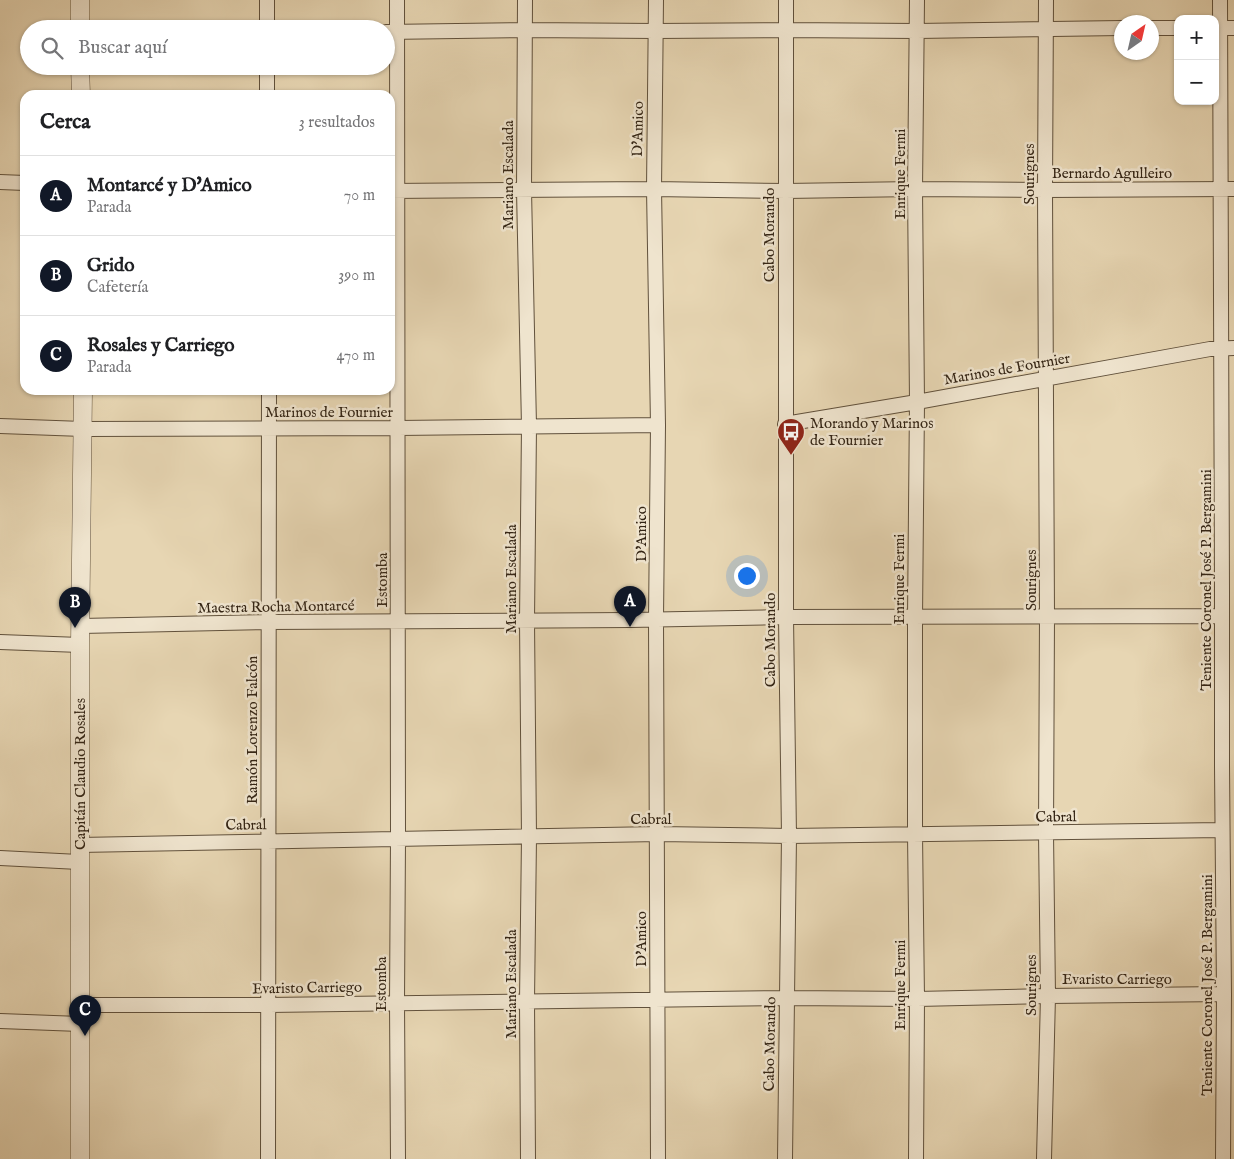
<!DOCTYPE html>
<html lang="es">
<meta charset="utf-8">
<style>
:root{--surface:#fff;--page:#f2f2f2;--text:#202124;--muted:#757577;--line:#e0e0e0;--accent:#111827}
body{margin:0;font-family:"IM FELL English",serif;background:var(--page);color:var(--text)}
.controls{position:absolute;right:15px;top:15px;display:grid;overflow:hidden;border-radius:10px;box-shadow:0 1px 4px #0004}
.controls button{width:45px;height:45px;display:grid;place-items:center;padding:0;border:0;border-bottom:1px solid var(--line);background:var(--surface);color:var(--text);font:25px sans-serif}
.compass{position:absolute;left:1114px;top:15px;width:45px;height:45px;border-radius:50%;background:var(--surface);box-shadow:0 1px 4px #0004;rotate:34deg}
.you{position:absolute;left:746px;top:575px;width:18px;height:18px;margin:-12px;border:4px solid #fff;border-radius:50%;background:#1a73e8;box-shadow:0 0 0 8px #1a73e833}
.badge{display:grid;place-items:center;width:32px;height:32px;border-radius:50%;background:var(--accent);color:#fff;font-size:16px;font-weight:700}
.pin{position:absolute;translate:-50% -41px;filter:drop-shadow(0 1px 2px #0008)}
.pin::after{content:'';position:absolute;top:26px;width:18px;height:15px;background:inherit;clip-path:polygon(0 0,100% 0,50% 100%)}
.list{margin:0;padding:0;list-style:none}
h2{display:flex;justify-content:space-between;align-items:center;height:65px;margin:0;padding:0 20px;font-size:21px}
h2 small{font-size:16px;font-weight:400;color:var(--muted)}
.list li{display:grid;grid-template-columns:32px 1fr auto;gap:15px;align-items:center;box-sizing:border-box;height:80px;padding:0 20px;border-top:1px solid var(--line)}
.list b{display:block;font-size:19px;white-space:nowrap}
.list p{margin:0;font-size:16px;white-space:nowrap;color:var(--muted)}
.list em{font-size:16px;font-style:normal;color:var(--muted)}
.icon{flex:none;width:28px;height:28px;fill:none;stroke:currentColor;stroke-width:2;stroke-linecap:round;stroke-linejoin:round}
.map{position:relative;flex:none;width:1234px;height:1159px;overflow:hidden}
.search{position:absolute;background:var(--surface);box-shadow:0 1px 4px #0004;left:20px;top:20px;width:375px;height:55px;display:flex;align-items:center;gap:12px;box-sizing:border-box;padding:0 18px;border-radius:28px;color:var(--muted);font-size:19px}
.panel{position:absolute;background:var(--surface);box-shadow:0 1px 4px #0004;left:20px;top:90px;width:375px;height:305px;border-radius:15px}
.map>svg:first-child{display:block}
</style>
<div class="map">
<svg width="1234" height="1159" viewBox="0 0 1234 1159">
<rect width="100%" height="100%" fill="#e7d6b3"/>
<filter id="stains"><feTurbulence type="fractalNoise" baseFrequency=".004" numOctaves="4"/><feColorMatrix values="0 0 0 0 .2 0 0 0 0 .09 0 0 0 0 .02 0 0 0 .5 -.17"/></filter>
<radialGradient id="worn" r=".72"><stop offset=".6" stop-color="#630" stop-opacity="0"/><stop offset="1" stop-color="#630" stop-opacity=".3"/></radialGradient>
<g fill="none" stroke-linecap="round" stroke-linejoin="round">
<defs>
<path id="minor" d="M267,0V29
M397,0L398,839L397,1003L398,1159
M525,0L524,190L529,426L527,621L529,837L527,1001L528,1159
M656,0L654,189L658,425L656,619L658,1159
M1220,0L1222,592V766L1224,994L1223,1159
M1152,28H1178
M1215,28H1234
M386,32L525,30L656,31L785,30L917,31L1122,28
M267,95V66
M0,182L25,183
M390,191L654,189L786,191L915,189L1045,190L1234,189
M785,424L917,402L1210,349L1234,348
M0,426L83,429L398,428L658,425
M81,626L268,622L630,620L786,617L1222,616
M0,642L80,645
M79,845L658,834L789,836L1222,830
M0,858L79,862
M80,1005H269L787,998L917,999L1048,996L1224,994
M0,1021L80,1024
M268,1159L269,390
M785,1159L789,836L786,617V0
M916,1159L917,999L915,834V618L917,402L915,189L917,0
M1044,1159L1048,996L1046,833L1047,616L1045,190L1046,0"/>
<path id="tertiary" d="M80,0V29
M80,66L81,95
M80,1159V645L83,390"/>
</defs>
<use href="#minor" stroke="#61513c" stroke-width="16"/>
<use href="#tertiary" stroke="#61513c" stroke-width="19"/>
<use href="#minor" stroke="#efe4ce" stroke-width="14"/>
<use href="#tertiary" stroke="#efe4ce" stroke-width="18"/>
</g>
<defs>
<symbol id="bus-pin" viewBox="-11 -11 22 30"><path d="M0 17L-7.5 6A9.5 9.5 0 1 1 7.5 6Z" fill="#8f2418" stroke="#efe4ce"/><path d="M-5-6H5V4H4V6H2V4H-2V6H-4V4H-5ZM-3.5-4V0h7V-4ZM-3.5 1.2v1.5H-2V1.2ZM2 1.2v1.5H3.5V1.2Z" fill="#fff"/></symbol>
</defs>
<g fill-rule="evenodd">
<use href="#bus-pin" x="775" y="416" width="32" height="43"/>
</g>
<g text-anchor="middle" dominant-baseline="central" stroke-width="5" stroke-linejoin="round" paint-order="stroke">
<g font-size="15" fill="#342515" stroke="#efe4ce">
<text transform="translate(638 129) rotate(-89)">D'Amico</text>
<text x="1112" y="173">Bernardo Agulleiro</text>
<text transform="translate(900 174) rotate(-90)">Enrique Fermi</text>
<text transform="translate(1029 174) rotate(-90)">Sourignes</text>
<text transform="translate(508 175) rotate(-90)">Mariano Escalada</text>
<text transform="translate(769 235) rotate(-90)">Cabo Morando</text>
<text transform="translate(1007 369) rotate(-10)">Marinos de Fournier</text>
<text x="329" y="412">Marinos de Fournier</text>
<text transform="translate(641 534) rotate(-90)">D'Amico</text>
<text transform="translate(511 579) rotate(-90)">Mariano Escalada</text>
<text transform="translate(899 579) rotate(-90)">Enrique Fermi</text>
<text transform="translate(382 580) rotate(-90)">Estomba</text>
<text transform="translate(1031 580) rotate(-90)">Sourignes</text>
<text transform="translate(1206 580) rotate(-90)">Teniente Coronel José P. Bergamini</text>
<text transform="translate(276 607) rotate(-1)">Maestra Rocha Montarcé</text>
<text transform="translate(770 640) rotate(-90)">Cabo Morando</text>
<text transform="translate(252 730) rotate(-90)">Ramón Lorenzo Falcón</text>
<text transform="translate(80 774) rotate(-90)">Capitán Claudio Rosales</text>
<text transform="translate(1056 817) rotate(-1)">Cabral</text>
<text x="651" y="819">Cabral</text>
<text transform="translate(246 825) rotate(-1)">Cabral</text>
<text transform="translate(641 939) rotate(-90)">D'Amico</text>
<text x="1117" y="979">Evaristo Carriego</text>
<text transform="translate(381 984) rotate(-90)">Estomba</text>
<text transform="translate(511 984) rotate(-90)">Mariano Escalada</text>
<text transform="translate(900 985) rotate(-90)">Enrique Fermi</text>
<text transform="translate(1031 985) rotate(-90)">Sourignes</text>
<text transform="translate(1207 985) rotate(-90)">Teniente Coronel José P. Bergamini</text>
<text transform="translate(307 988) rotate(-1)">Evaristo Carriego</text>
<text transform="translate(770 1044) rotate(-89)">Cabo Morando</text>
</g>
<g font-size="15" fill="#342515" stroke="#efe4ce" text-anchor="start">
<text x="810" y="423">Morando y Marinos<tspan x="810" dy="17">de Fournier</tspan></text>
</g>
</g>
<rect width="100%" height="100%" filter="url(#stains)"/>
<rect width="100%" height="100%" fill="url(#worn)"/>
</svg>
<div class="controls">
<button>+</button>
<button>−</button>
</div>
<svg class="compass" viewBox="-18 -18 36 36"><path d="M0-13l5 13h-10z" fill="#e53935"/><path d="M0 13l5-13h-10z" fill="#757577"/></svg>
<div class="you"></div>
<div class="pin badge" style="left:630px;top:627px">A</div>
<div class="pin badge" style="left:75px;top:628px">B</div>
<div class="pin badge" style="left:85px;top:1036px">C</div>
<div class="search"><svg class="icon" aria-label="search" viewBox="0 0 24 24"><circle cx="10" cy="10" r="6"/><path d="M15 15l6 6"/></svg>Buscar aquí</div>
<section class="panel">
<h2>Cerca<small>3 resultados</small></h2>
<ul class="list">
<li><span class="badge">A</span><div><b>Montarcé y D'Amico</b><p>Parada</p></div><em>70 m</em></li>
<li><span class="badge">B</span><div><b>Grido</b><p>Cafetería</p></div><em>390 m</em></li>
<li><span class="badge">C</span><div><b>Rosales y Carriego</b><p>Parada</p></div><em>470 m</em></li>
</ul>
</section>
</div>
